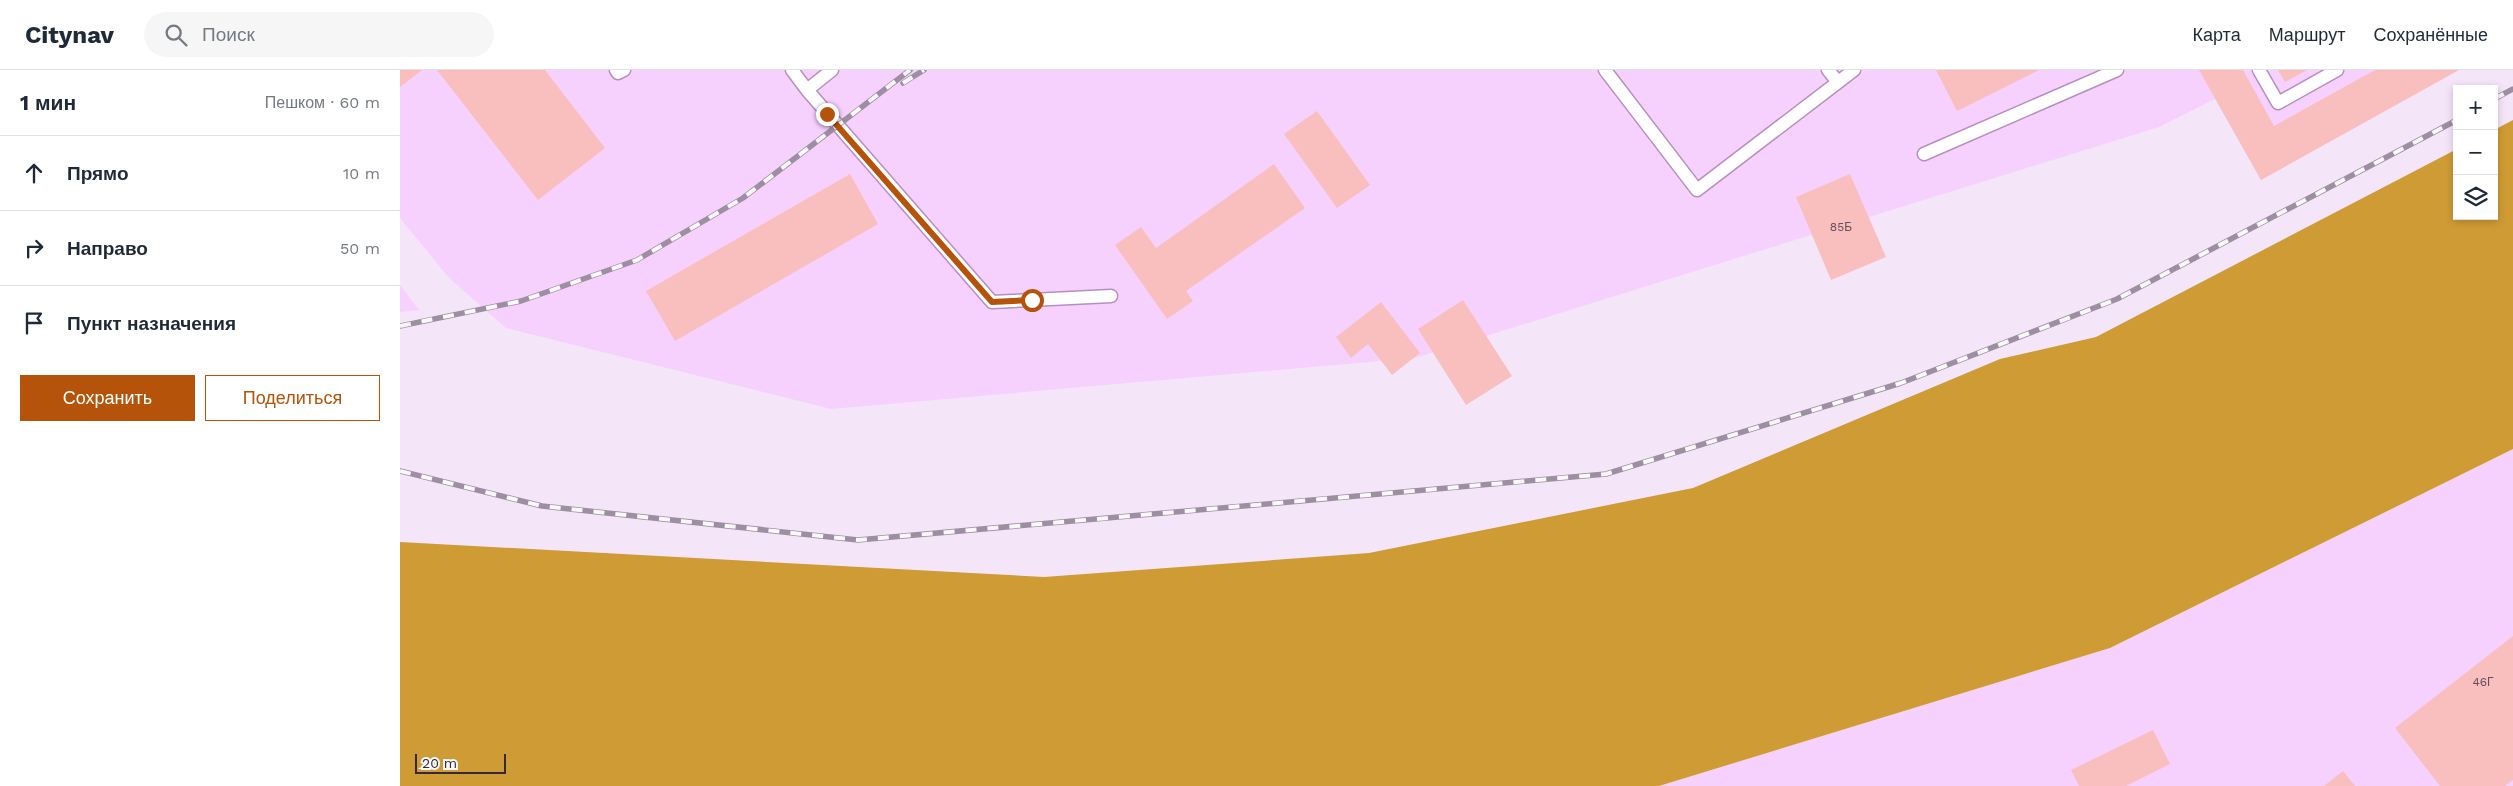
<!DOCTYPE html>
<html lang="ru">
<meta charset="utf-8">
<style>
:root{--surface:#fff;--page:#f6f6f7;--text:#1f2937;--muted:#747a83;--line:#e0e1e3;--accent:#b45309}
body{margin:0;font-family:"Work Sans",sans-serif;background:var(--page);color:var(--text)}
.controls{position:absolute;right:15px;top:15px;display:grid;overflow:hidden;border-radius:0px;box-shadow:0 2px 8px #0003}
.controls button{width:45px;height:45px;display:grid;place-items:center;padding:0;border:0;border-bottom:1px solid var(--line);background:var(--surface);color:var(--text);font:25px sans-serif}
.scale{position:absolute;left:15px;bottom:12px;width:91px;box-sizing:border-box;padding-left:5px;border:2px solid #37273a;border-top:0;font-size:14px;line-height:18px;white-space:nowrap;color:#37273a;-webkit-text-stroke:4px #f8f8f8;paint-order:stroke}
.stop{position:absolute;width:15px;height:15px;margin:-11px;border:4px solid #b45309;border-radius:50%;background:#fff}
.stop.end{background:#b45309;border-color:#fff;box-shadow:0 1px 5px #0008}
.list{margin:0;padding:0;list-style:none}
h2{display:flex;justify-content:space-between;align-items:center;height:65px;margin:0;padding:0 20px;font-size:21px}
h2 small{font-size:16px;font-weight:400;color:var(--muted)}
.list li{display:grid;grid-template-columns:32px 1fr auto;gap:15px;align-items:center;box-sizing:border-box;height:75px;padding:0 20px;border-top:1px solid var(--line)}
.list b{display:block;font-size:19px;white-space:nowrap}
.list em{font-size:16px;font-style:normal;color:var(--muted)}
.actions{display:flex;gap:10px;padding:15px 20px}
.actions a{flex:1;padding:11px 0;border:1px solid var(--accent);border-radius:0px;text-align:center;font-size:18px;color:var(--accent)}
.actions .main{background:var(--accent);color:#fff}
.icon{flex:none;width:28px;height:28px;fill:none;stroke:currentColor;stroke-width:2;stroke-linecap:round;stroke-linejoin:round}
.map{position:relative;flex:none;width:2113px;height:716px;overflow:hidden}
header{display:flex;align-items:center;gap:30px;box-sizing:border-box;height:70px;padding:0 25px;background:var(--surface);border-bottom:1px solid var(--line)}
header strong{font-size:24px}
nav{display:flex;gap:28px;margin-inline-start:auto;font-size:18px}
.search{width:350px;height:45px;background:var(--page);display:flex;align-items:center;gap:12px;box-sizing:border-box;padding:0 18px;border-radius:28px;color:var(--muted);font-size:19px}
main{display:flex}
aside{flex:1;background:var(--surface)}
.map>svg:first-child{display:block}
</style>
<header>
<strong>Citynav</strong>
<div class="search"><svg class="icon" aria-label="search" viewBox="0 0 24 24"><circle cx="10" cy="10" r="6"/><path d="M15 15l6 6"/></svg>Поиск</div>
<nav><a>Карта</a><a>Маршрут</a><a>Сохранённые</a></nav>
</header>
<main>
<aside>
<h2>1 мин<small>Пешком · 60 m</small></h2>
<ul class="list">
<li><svg class="icon" aria-label="ahead" viewBox="0 0 24 24"><path d="M12 20V5M6 11l6-6 6 6"/></svg><div><b>Прямо</b></div><em>10 m</em></li>
<li><svg class="icon" aria-label="right" viewBox="0 0 24 24"><path d="M7 20v-9h11M14 6l5 5-5 5"/></svg><div><b>Направо</b></div><em>50 m</em></li>
<li><svg class="icon" aria-label="arrive" viewBox="0 0 24 24"><path d="M6 21V4h12l-3 4 3 4H6"/></svg><div><b>Пункт назначения</b></div></li>
</ul>
<div class="actions"><a class="main">Сохранить</a><a>Поделиться</a></div>
</aside>
<div class="map">
<svg width="2113" height="716" viewBox="0 0 2113 716">
<rect width="100%" height="100%" fill="#f5e5f9"/>
<path fill="#f6d1fe" d="M0,0H2059L1861,110L1815,29L1759,57L1015,288L431,339L106,258L49,208L0,148Z
M0,215L19,240L0,242Z
M2113,379V716H1259L1710,578Z"/>
<path fill="#cf9b34" d="M2113,50V379L1710,578L1259,716H0V472L644,507L969,483L1293,418L1600,289L1696,267L2057,79V146H2094V60Z"/>
<path fill="#f8bfbe" d="M0,0H22L0,17Z
M37,0H145L205,78L138,130Z
M1536,0H1639L1557,41Z
M1799,0H1843L1874,56L1975,0H2059L1861,110Z
M1878,0H1907L1885,12Z
M917,41L970,115L937,138L884,64Z
M874,94L905,138L786,221L793,231L767,249L715,175L741,157L756,178Z
M450,104L478,154L275,271L246,221Z
M1450,104L1486,187L1431,210L1396,127Z
M1063,230L1112,306L1066,335L1018,259Z
M981,232L1020,283L992,305L968,274L951,288L936,267Z
M2113,566V710L2105,716H2040L1995,658Z
M1753,660L1770,694L1726,716H1679L1671,700Z
M1943,701L1955,716H1924Z"/>
<g fill="none" stroke-linecap="round" stroke-linejoin="round">
<defs>
<path id="lane" d="M216,0L218,3L224,0
M392,0L407,20L432,0
M1205,0L1297,120L1454,0
M1428,0L1438,12
M1859,0L1878,33L1937,0
M407,20L592,232L711,226
M1524,84L1717,0"/>
</defs>
<use href="#lane" stroke="#b68fbf" stroke-width="15"/>
<use href="#lane" stroke="#fff" stroke-width="12"/>
<defs>
<path id="rail" d="M503,13L524,0
M2094,29L2113,19
M0,256L121,231L237,190L343,128L510,0
M0,401L142,436L458,470L1206,404L1501,313L1717,229L2057,50"/>
</defs>
<use href="#rail" stroke="#9e8ea2" stroke-width="5.5"/>
<use href="#rail" stroke="#f8f8f8" stroke-width="4" stroke-dasharray="11" stroke-linecap="butt"/>
</g>
<g fill="none" stroke-linecap="round" stroke-linejoin="round">
<path stroke="#b45309" stroke-width="6" d="M427,44L592,232L632,230"/>
</g>
<g text-anchor="middle" dominant-baseline="central" stroke-width="4.5" stroke-linejoin="round" paint-order="stroke">
<g font-size="12" fill="#674d5b">
<text x="1441" y="157">85Б</text>
<text x="2083" y="612">46Г</text>
</g>
</g>
</svg>
<div class="controls">
<button>+</button>
<button>−</button>
<button><svg class="icon" aria-label="layers" viewBox="0 0 24 24"><path d="M12 4l9 5-9 5-9-5zM3 14l9 5 9-5"/></svg></button>
</div>
<div class="scale">20 m</div>
<div class="stop" style="left:632px;top:230px"></div>
<div class="stop end" style="left:427px;top:44px"></div>
</div>
</main>
